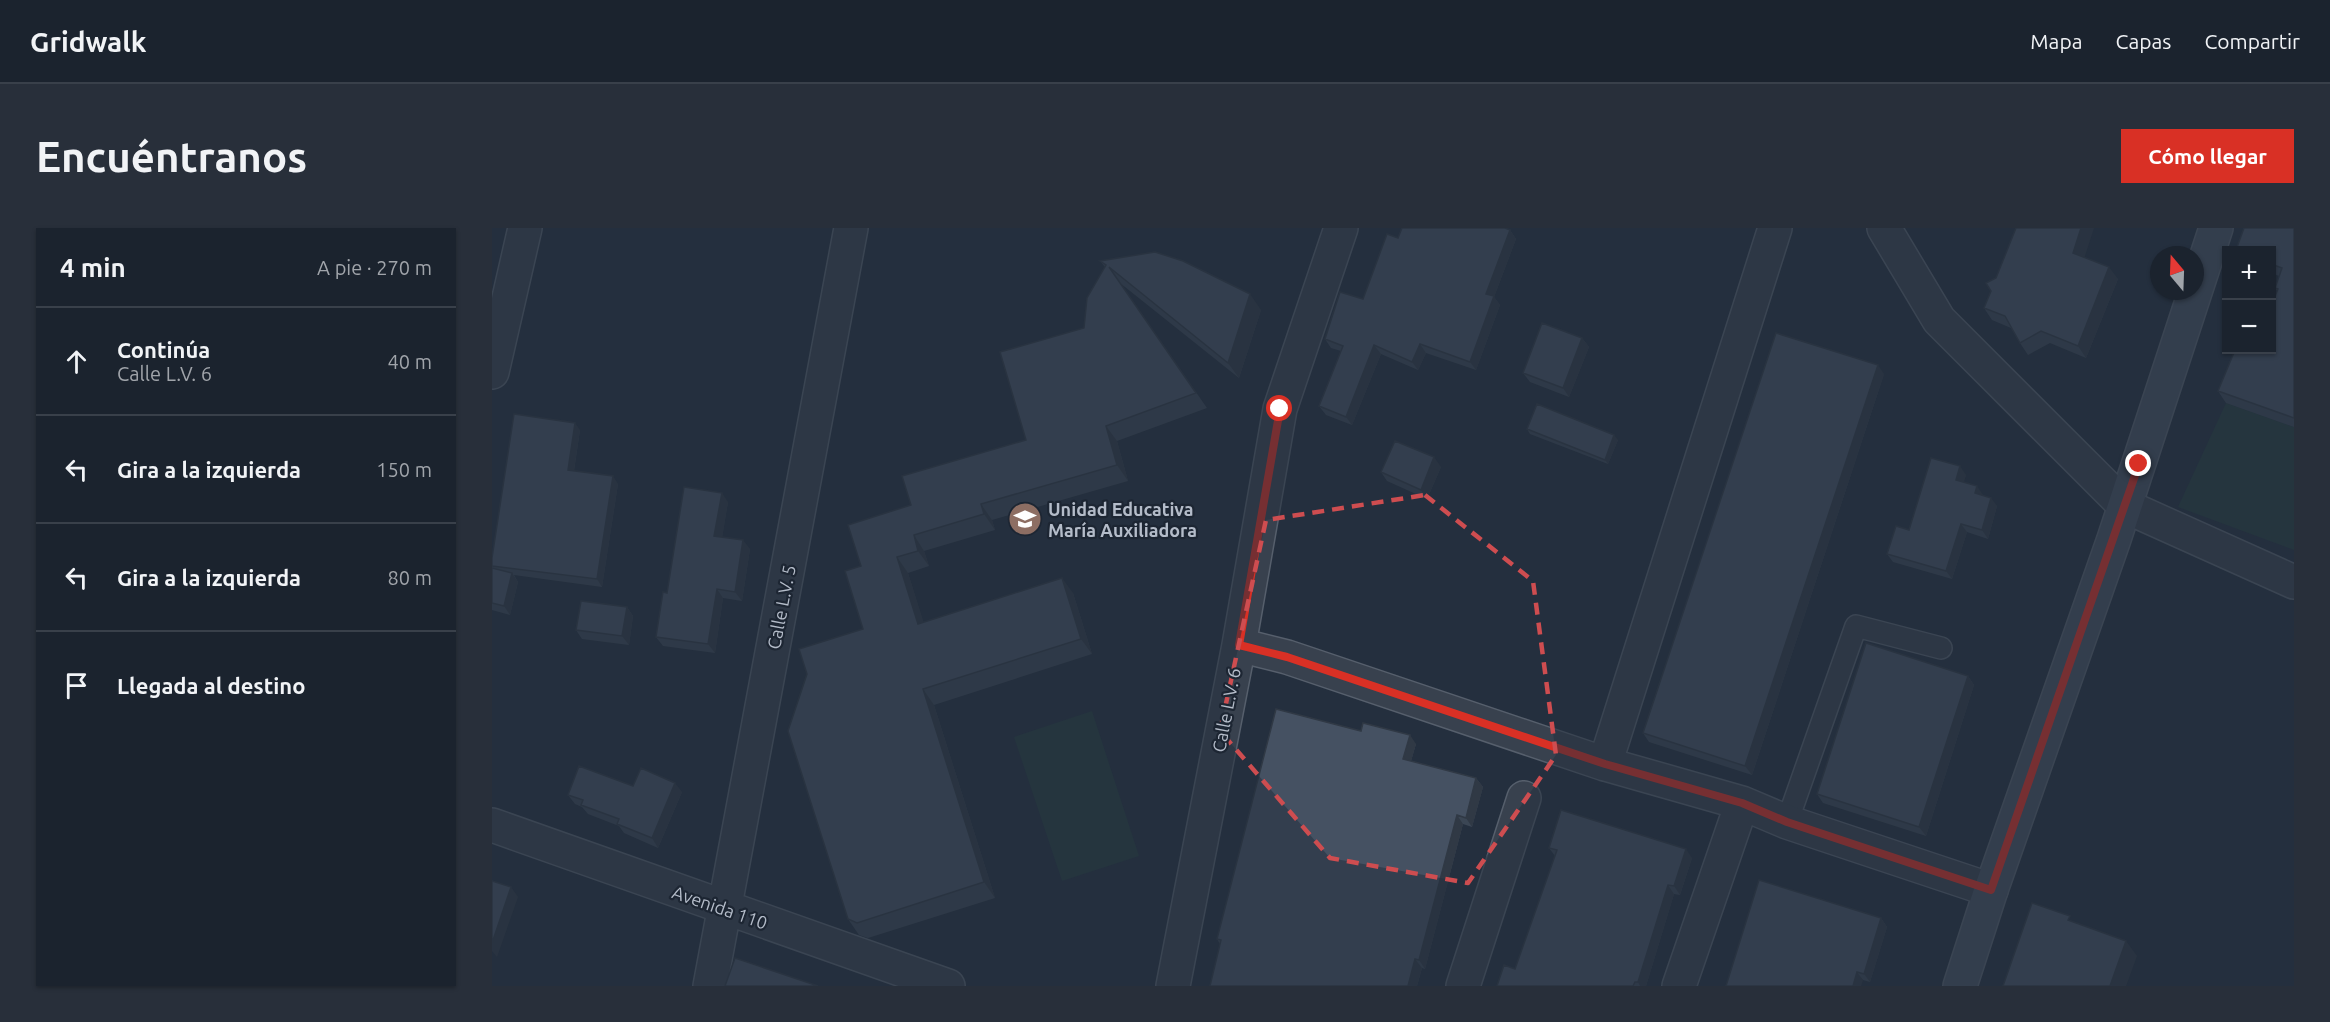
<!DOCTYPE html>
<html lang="es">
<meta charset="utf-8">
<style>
:root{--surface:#1b232e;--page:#282f3a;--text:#f1f3f6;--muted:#a0a4aa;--line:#39404a;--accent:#d93025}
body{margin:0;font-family:Ubuntu,sans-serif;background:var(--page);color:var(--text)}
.controls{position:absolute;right:18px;top:18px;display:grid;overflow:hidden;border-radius:0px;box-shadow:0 2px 4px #0004}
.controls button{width:54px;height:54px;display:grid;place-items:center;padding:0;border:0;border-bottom:2px solid var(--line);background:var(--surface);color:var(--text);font:30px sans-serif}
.compass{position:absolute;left:1658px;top:18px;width:54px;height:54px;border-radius:50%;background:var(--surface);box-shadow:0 2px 4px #0004;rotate:341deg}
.stop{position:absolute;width:18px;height:18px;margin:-14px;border:4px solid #d93025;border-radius:50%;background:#fff}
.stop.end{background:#d93025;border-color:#fff;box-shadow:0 2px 6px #0008}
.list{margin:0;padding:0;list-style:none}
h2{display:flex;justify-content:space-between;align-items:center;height:78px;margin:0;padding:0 24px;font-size:26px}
h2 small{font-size:20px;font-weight:400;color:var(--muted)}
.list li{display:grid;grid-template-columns:39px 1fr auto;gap:18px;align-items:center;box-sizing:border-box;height:108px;padding:0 24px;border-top:2px solid var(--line)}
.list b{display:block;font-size:22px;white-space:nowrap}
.list p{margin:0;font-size:20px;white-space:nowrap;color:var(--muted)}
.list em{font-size:20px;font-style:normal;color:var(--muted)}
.icon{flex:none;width:33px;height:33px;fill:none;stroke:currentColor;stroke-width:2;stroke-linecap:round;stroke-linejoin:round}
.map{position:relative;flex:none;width:1802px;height:758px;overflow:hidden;border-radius:0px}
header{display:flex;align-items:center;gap:36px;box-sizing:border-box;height:84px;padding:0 30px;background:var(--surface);border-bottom:2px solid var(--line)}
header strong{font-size:28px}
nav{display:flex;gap:33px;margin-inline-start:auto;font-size:21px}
.intro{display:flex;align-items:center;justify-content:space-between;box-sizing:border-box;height:144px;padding:0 36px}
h1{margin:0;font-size:42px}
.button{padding:15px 27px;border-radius:0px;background:var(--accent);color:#fff;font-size:21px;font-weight:700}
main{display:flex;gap:36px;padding:0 36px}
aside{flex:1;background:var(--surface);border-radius:0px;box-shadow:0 2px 4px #0004}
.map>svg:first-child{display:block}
</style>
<header>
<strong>Gridwalk</strong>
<nav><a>Mapa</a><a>Capas</a><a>Compartir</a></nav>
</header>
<div class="intro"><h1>Encuéntranos</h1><a class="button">Cómo llegar</a></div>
<main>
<aside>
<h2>4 min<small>A pie · 270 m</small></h2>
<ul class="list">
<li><svg class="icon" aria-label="ahead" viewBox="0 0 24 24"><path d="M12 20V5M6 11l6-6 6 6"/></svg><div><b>Continúa</b><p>Calle L.V. 6</p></div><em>40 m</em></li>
<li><svg class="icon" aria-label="left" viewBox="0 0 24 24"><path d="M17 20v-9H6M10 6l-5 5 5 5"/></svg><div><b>Gira a la izquierda</b></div><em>150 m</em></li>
<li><svg class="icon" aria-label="left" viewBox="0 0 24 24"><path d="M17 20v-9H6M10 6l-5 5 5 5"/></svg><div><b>Gira a la izquierda</b></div><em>80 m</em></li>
<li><svg class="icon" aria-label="arrive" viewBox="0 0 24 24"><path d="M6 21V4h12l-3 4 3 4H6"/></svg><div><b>Llegada al destino</b></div></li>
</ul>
</aside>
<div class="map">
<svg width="1802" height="758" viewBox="0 0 1802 758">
<rect width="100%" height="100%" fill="#242f3e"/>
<path fill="#263c3f" d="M1734,175L1802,199V322L1686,279Z
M600,483L647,628L570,653L522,509Z"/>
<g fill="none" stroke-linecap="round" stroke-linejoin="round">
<defs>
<path id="service" d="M1295,594L1364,398L1449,420"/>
<path id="minor" d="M1392,0L1447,92L1633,278L1802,354
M0,144L33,0
M747,417L795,429L1113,536L1250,575L1295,594L1499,662
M1113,536L1283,0
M0,597L456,758
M218,758L359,0
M681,758L747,417L788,181L849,0
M971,758L1032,570
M1187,758L1250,575"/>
<path id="secondary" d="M1468,758L1499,662L1622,311L1724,0"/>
</defs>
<use href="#service" stroke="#565f6c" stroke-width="24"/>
<use href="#minor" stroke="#565f6c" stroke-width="36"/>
<use href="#secondary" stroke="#565f6c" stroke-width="36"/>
<use href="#service" stroke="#38414e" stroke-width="21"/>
<use href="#minor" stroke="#38414e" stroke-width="33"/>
<use href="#secondary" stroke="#465061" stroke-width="33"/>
</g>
<path fill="#3b4654" d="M1802,0V199L1734,175L1726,163L1762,123L1785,63L1783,60L1787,48L1779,45V22Z
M1018,2L1024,11L1002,69L1008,77L984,142L934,125L926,142L889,126L860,197L834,187L827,178L849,123L839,120L833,111L871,71L906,10Z
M1592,29L1626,51L1594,130L1558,115L1536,127L1528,115L1519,100L1500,92L1492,80L1504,50Z
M608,33L769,82L747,150L628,55L715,180L625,213L636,253L500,292L503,302L432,323L437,338L416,345L431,394L581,365L600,426L442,477L503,670L376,710L367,707L356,691L371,401L369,338L419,277L534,212L592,100L613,39Z
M1090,110L1097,119L1077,169L1038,154L1031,145Z
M1392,146L1260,547L1157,514L1151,505Z
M1035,201L1126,212L1116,236L1038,206Z
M88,202L82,243L126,256L110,359L22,347L26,354L18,387L0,382V330Z
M949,239L935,271L895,253L889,244Z
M1474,247L1471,254L1491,267L1505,278L1496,311L1475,304L1460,351L1401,334L1395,326L1417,302Z
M236,274L230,309L258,321L250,373L231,370L223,425L171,418L164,409L175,365Z
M135,379L141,388L137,417L90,411L84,402Z
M1476,448L1482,457L1434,608L1331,575L1325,566Z
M869,503L924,516L919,533L984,550L991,559L980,599L971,596L933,741L930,740L925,758H718L728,716L725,711Z
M141,558L190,564L166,620L132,605L127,598L96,586L90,579L83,576L76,567Z
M1057,620L1200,630L1188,667L1182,666L1154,758H1005L1023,741L1063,628Z
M1267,652L1389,690L1395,699L1378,754L1371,752Z"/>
<path fill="#303945" d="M1589,0H1602L1590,37L1581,25Z
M1018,2L1024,11L1002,69L1008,77L984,142L978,134L994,66Z
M1617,39L1626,51L1594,130L1586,118Z
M758,66L769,82L747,150L736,135Z
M1090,110L1097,119L1077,169L1071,160Z
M928,116L934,125L926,142L920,134Z
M882,117L889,126L860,197L854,189Z
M1386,137L1392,146L1260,547L1253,538Z
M83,195L88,202L81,249L76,242Z
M614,198L625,213L636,253L625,237Z
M1122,207L1126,212L1116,236L1113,232Z
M942,229L949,239L935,271L929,262Z
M1468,238L1474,247L1470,260L1464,252Z
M121,248L126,256L110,359L105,351Z
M1485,258L1491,267L1489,274L1483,265Z
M230,265L236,274L229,317L222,308Z
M1499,270L1505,278L1496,311L1490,302Z
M489,276L500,292L503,302L492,286Z
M1469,296L1475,304L1460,351L1454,343Z
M422,307L432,323L437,338L426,323Z
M251,312L258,321L250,373L243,364Z
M405,329L416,345L437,411L426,396Z
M20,345L26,354L18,387L12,378Z
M570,350L581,365L600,426L589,411Z
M225,361L231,370L223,425L216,416Z
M135,379L141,388L137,417L130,408Z
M1476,448L1482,457L1434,608L1427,599Z
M431,461L442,477L503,670L492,654Z
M918,507L924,516L917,540L911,531Z
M984,550L991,559L980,599L974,590Z
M183,555L190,564L166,620L160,610Z
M965,587L971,596L933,741L927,732Z
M1194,621L1200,630L1188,667L1182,658Z
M1176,657L1182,666L1154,758H1148L1146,754Z
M19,659L26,669L5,729L0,723V715Z
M1389,690L1395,699L1378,754L1372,746Z
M1634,713L1645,728L1634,758H1618Z
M923,731L930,740L925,758H916Z
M1365,744L1371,752L1369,758H1361Z"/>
<path fill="#455162" stroke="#303945" stroke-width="1.5" d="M910,0H1013L1018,2L994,66L1002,68L978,134L928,116L920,134L882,117L854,189L827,178L851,118L833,111L848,64L871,71L895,6L906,10Z
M1524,0H1589L1581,25L1617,39L1586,118L1549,103L1528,115L1513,88L1492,80L1499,63L1494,55L1504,50Z
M1752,0H1802V190L1726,163L1743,122H1757L1762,123L1763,122H1779V78L1786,61L1783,60L1790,40L1779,36V22H1744Z
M663,24L691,33L758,66L736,135L617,39L704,165L614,198L625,237L489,276L492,286L422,307L426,323L405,329L426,396L570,350L589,411L431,461L492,654L365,695L356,691L296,503L315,446L307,421L371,401L353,343L369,338L356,297L419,277L410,248L534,212L508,124L592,100L595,70L614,37L608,33Z
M1050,95L1090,110L1071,160L1031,145Z
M1284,105L1386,137L1253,538L1151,505Z
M1045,176L1122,207L1113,232L1035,201Z
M22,186L83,195L76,242L121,248L105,351L0,338V330Z
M903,213L942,229L929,262L889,244Z
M1439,230L1468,238L1464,252L1485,258L1483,265L1499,270L1490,302L1469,296L1454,343L1395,326L1404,298L1417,302Z
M192,259L230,265L222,308L251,312L243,364L225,361L216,416L164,409L171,364L175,365Z
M0,340L20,345L12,378L0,375Z
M89,373L135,379L130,408L84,402Z
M1374,415L1476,448L1427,599L1325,566Z
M784,481L869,503L871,495L918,507L911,531L984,550L974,590L965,587L927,732L923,731L916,758H718L729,712L725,711Z
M87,538L141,558L149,540L183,555L160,610L125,596L127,591L89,577L91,572L76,567Z
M1069,582L1194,621L1182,658L1176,657L1146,754H1143L1141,758H1005L1012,737L1023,741L1065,622L1057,620Z
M1267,652L1389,690L1372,746L1365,744L1361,758H1234Z
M0,653L19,659L0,715Z
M1540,675L1578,688L1576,692L1634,713L1618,758H1511Z
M243,730L326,758H233Z"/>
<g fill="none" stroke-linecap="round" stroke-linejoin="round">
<path stroke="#d93025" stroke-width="8" d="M788,181L747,417L795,429L1113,536L1250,575L1295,594L1499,662L1647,236"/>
</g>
<path d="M0 0H1802V758H0ZM933,267L1041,353L1064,527L976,655L838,630L728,503L774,292Z" fill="#242f3e" fill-opacity=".55" fill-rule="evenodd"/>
<path fill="none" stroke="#ce4d50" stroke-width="4.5" stroke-dasharray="12 8" stroke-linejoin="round" d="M933,267L1041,353L1064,527L976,655L838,630L728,503L774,292Z"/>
<defs>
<symbol id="school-disc" viewBox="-11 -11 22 22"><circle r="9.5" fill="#8d6e63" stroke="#1d2633"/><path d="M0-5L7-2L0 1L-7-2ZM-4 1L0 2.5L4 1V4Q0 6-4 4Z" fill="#fff"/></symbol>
</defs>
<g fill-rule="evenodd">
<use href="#school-disc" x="514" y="272" width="38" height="38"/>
</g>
<g text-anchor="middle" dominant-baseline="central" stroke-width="4.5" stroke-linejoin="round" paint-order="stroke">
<g font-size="18" font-weight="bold" fill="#b4bcc9" stroke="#1d2633" text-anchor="start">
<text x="556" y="281">Unidad Educativa<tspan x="556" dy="21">María Auxiliadora</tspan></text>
</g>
<g font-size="18" fill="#b4bcc9" stroke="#1d2633">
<text transform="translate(289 379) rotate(-79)">Calle L.V. 5</text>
<text transform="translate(734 482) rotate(-79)">Calle L.V. 6</text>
<text transform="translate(228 679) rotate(19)">Avenida 110</text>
</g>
</g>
</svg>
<div class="controls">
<button>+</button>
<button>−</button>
</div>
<svg class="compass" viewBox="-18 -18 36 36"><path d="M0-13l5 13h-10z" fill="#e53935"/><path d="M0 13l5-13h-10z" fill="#a0a4aa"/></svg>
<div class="stop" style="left:788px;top:181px"></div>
<div class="stop end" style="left:1647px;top:236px"></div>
</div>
</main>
